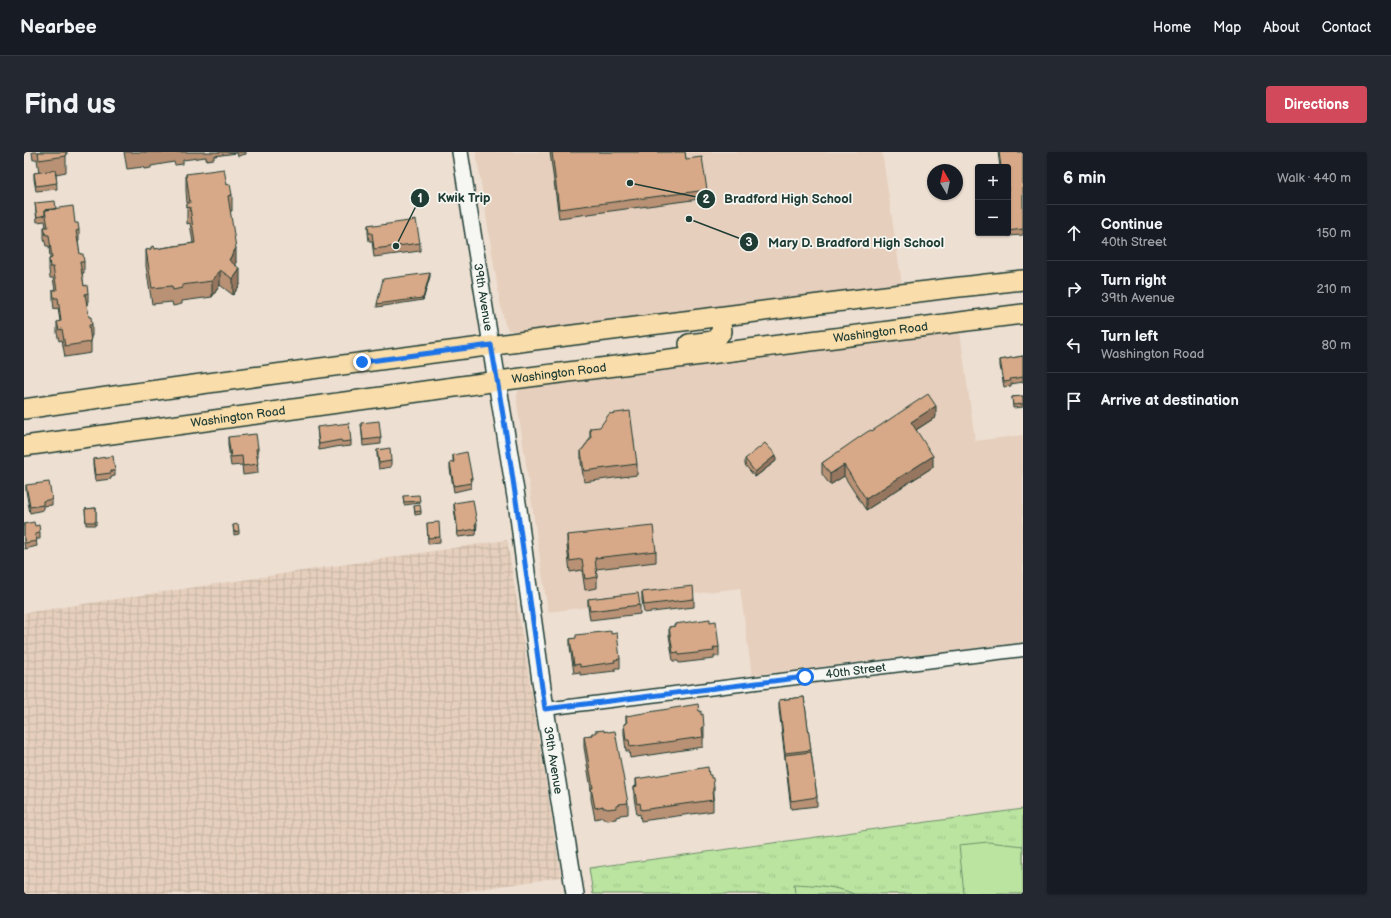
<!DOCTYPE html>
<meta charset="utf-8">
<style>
:root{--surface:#171b24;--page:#242831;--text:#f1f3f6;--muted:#9ea1a6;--line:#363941;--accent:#d1495b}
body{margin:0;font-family:"Balsamiq Sans",sans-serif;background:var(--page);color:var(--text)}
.controls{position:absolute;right:12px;top:12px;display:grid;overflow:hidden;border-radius:4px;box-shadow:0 1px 3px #0004}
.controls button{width:36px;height:36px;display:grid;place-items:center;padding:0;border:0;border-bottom:1px solid var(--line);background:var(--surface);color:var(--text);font:20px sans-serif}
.compass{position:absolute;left:903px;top:12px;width:36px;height:36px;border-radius:50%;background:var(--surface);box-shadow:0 1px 3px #0004;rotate:351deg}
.stop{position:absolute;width:12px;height:12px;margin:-9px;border:3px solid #1a73e8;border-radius:50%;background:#fff}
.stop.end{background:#1a73e8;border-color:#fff;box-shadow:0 1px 4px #0008}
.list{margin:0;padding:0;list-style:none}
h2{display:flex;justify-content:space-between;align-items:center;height:52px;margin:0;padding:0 16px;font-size:17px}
h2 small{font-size:13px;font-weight:400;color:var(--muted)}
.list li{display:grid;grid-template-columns:26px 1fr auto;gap:12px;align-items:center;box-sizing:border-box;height:56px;padding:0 16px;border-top:1px solid var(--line)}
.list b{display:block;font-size:15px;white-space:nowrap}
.list p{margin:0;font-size:13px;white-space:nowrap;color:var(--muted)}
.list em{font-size:13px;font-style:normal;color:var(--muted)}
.icon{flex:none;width:22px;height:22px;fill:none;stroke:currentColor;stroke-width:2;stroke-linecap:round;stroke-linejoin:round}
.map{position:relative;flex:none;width:999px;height:742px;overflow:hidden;border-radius:4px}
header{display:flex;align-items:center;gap:24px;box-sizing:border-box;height:56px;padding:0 20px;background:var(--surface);border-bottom:1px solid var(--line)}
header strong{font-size:19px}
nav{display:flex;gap:22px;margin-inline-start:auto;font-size:14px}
.intro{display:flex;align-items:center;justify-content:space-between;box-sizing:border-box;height:96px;padding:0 24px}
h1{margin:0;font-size:28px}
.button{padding:10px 18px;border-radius:4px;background:var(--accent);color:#fff;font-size:14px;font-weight:700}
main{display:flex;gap:24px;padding:0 24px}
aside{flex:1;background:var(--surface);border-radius:4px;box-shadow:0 1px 3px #0004}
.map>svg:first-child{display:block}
</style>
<header>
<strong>Nearbee</strong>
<nav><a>Home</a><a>Map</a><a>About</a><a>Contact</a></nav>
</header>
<div class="intro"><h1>Find us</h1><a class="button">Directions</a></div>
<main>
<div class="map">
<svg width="999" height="742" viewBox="0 0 999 742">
<defs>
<pattern id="industrial-grid" width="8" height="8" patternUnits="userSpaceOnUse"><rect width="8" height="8" fill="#e6cfbc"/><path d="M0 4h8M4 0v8" fill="none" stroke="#c5b3a2"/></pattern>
<pattern id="grass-tufts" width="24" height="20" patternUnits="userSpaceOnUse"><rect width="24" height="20" fill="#bbe4a0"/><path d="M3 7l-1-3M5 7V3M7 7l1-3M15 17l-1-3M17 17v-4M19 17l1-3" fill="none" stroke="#a0c48a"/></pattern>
</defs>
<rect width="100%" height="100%" fill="#eddfd2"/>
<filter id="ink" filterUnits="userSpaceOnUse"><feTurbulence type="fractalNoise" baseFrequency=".025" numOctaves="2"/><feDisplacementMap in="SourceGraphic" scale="8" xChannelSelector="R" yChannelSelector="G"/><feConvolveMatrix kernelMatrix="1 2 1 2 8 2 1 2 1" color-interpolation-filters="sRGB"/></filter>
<g filter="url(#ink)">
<path fill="#e6cfbc" d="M452,0H858L878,133L501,180L489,179L484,178L481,172L476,150Z
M936,180L951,289L999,283V490L728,523L716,436L524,460L493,251V243L497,235L510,232Z"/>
<path fill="url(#industrial-grid)" d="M483,388L537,725L423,742H0V461Z"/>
<path fill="url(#grass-tufts)" stroke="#6d906a" d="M999,657V742H569L565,716Z"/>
<path fill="#bbe4a0" stroke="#6d906a" d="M964,690L999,694V742H940L935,693Z
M770,732C791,733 811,734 830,742H771Z"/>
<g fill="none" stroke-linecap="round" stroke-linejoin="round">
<defs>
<g id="minor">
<path id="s1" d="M521,557L999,498"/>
</g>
<g id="tertiary">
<path id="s2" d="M436,0L467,193"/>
</g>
<g id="secondary">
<path id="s3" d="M467,193L494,357L503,428L521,557L551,742"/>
</g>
<g id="primary">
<path d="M665,192L690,189L698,179L696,165"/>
<path d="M0,257C204,227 408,201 612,175C741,159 870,142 999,128"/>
<path id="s4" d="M0,294L474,229L999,162"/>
</g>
</defs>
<use href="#minor" stroke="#1f3d34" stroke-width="15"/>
<use href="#tertiary" stroke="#1f3d34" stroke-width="18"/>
<use href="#secondary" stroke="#1f3d34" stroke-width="20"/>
<use href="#primary" stroke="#1f3d34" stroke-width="22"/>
<use href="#minor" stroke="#f6f6f2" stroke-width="12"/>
<use href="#tertiary" stroke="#f6f6f2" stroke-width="15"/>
<use href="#secondary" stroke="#f6f6f2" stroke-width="17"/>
<use href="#primary" stroke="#f9ddab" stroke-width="19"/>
</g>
<path fill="#b99175" stroke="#1f3d34" d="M8,0H43V3H42V20L32,22L33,37L12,39L10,27V21H15L13,7L9,8Z
M100,0H222V2L214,4L213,1L190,4V7L182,8V5L159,8V12L151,13L150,10L127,14V16L120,17L119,15L103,17Z
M526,0H661L662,7L683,38V46L535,66Z
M974,0H999V83L984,84V15H976Z
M162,22L203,33L208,43V59H206L212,112V113L216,133L209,143L196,133L188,145L158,149V152L149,154L148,150L128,152L122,114V98L127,97V95L131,97L169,91L166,71L163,72V51L162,38Z
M11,51L32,57L51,71L55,78V89L54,90L56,102L60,110V121H58L60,134L64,141V152H63L65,165L68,173V184H67V201L41,205L38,188L35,189L33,181V170L36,169L34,156L30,157L29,149V138H31L29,126H26L25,118V107L26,106L25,94H22L20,86V75H22L21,69L13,70Z
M344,73L350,74L396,91V99L350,105L348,89H345L344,81Z
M406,124L399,148L353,155V152Z
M999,204V230L987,232V234L980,235L976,214V208Z
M999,244V255L989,256L988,245Z
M912,265L892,278L909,315L842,358L820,324L806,333L798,322V311L848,279Z
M337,271L357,286V292L339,294Z
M293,275L327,289V294L318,295L317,294L295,298Z
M566,276L613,312V323L560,330L557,310V299L566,287Z
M204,285L234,296V305H233L234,321L219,323L218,313L207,314L204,293Z
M353,298L367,309V315L355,317L353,303Z
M429,303L448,326L447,336L430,340L426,317V311H429Z
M69,307L91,319V324L87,325V327L71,329L69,313Z
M721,307L752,309L731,325L721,313Z
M2,333L28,347V353L19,354V358L6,361L2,339Z
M379,344L396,349V351L380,353Z
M430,351L453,372L452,383L434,385L430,356Z
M390,354L397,359V362L391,363Z
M72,356V373H62L61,357Z
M403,371L416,385V391L404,392Z
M0,372L16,381V387H12L13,394L1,397L0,392Z
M209,373L215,379V382L210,383Z
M543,383L632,399V410L572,417L573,425V436L561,438L558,418L546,420L543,394Z
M618,440L670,447V455L620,461L618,449Z
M564,447L616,453V462L566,468L564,455Z
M686,470L695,495V504H690V507L655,511L654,509H649L645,483V475L651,474V472Z
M587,482L596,507V516H591V519L556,523V520L550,521L546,495V487Z
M780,545L787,600L793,645V654L767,657L755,557V548Z
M602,564L680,575V586L679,587V595L606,606L605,599H602L600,582V572L602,571Z
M568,581L604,651V662L596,663V664L592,665V667L583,668L582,667H579V665L571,667L567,647V637L560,595V584L568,583Z
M685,623L687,626L690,636V647H689V659L617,669L616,662L613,663L610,646V635L612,634V627Z"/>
<path fill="#96765f" stroke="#1f3d34" d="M212,96V112L205,124V108Z
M216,117V133L209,143V127Z
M196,118V133L188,145V129Z
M406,121V124L399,148V146Z
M912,254V265L887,281V270Z
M752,303V309L731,325V320Z
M909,304V315L842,358V347Z
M820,313V324L806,333V322Z"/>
<path fill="#d7a988" stroke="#1f3d34" d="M14,0H42V4L15,8Z
M528,0H661L662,7L678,5L683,38L535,57Z
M975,0H999V77L984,79V15H977Z
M200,17L203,33L206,32L208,43L204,44L212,96L205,108L216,117L209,127L196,118L188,129L158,133V136L149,138L148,134L128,136L122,98L127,97V95L130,94L131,97L171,91L166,55L163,56V51H166L162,22Z
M31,18L33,31L12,34L10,21Z
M31,49L32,57L21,58V63L13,65L11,51Z
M49,54L51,71H54L55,78L52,79L56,102H59L60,110H56L60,134L63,133L64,141L61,142L65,165H67L68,173H65L67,190L41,194L38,177L35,178L33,170L37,169L34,146H30L29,138H33L29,115H26L25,107L28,106L25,83H22L20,75H24L21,58Z
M392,68L396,91L350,97L348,81H345L344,73L350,72V74Z
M406,121L399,146L353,152L359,127Z
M999,204V225L986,227L987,229L980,230L976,208Z
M904,242L912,254L887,270L909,304L842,347L820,313L806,322L798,311L843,280L847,278L848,279Z
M999,244V252L989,253L988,245Z
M606,259L613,312L560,319L557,299L567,286L566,276L576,275L585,262Z
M355,269L357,286L339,288L337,271Z
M325,271L327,289L318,290L317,288L295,292L293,275Z
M232,282L234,296L232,297L234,312L219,314L218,304L207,305L204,285Z
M741,291L752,303L731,320L721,307Z
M366,296L367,309L355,311L353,298Z
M443,300L448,326H446L447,331L430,334L426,311L430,310L429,303Z
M89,304L91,319H87V321L71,323L69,307Z
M25,330L28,347L19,349V353L6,355L2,333Z
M395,343L396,349L380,350L379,344Z
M449,348L453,372H451L452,377L434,380L430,351Z
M396,353L397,359L391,360L390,354Z
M72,356V370H62L61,357Z
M10,370L11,374L15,373L16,381L11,382L13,389L1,391L0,387V372Z
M415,370L416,385L404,386L403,371Z
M214,372L215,379L210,380L209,373Z
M629,374L632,399L571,406L573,425L561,427L558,407L546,409L543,383Z
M669,434L670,447L620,453L618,440Z
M614,441L616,453L566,459L564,447Z
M686,467V470L692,469L695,495L689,496L690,499L655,503L654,500L649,501L645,475L651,474V472Z
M587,479V482L593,481L596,507L590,508L591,510L556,515V512L550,513L546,487L552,486V483Z
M780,545L787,598L761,601L755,548Z
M674,552L675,560L677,559V563L679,562L680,575L678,576L679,585L606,595L605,588H602L600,572L603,571L602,564Z
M580,578V580L583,579L584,580L591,579L604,651L595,652L596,653L592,654V656L583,657L582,656H579V654L571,656L567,636H569L560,584L568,583V581H572L571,579Z
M787,600L793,645L767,649L761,603Z
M684,615L685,623H687V626H689L690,636H689V639L688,640L689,648L617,658L616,651L613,652L610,635L613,634L612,627Z"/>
</g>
<g fill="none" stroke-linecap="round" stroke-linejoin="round" filter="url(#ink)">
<path stroke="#1a73e8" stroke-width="5" d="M338,210L467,193C489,314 504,436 521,557L781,525"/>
</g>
<g text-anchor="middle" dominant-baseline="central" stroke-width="3.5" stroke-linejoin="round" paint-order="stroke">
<g font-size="12" fill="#1f3d34" stroke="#f6f6f2">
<text stroke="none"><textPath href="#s2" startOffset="147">39th Avenue</textPath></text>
<text stroke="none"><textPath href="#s4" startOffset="864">Washington Road</textPath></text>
<text stroke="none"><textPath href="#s4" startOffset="540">Washington Road</textPath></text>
<text stroke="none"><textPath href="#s4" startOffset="216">Washington Road</textPath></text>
<text stroke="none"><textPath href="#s1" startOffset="313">40th Street</textPath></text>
<text stroke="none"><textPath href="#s3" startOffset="420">39th Avenue</textPath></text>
</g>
</g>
<path fill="none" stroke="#1f3d34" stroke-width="1.5" d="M372 94L396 46M606 31L682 47M665 67L725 90"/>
<g fill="#1f3d34" stroke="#f6f6f2" stroke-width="1.5">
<circle cx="372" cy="94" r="4"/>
<circle cx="606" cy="31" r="4"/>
<circle cx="665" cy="67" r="4"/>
<circle cx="396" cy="46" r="10"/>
<circle cx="682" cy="47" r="10"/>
<circle cx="725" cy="90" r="10"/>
</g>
<g font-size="12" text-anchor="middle" font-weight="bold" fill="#fff">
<text x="396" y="50">1</text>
<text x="682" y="51">2</text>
<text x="725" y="94">3</text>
</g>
<g font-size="13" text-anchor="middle" font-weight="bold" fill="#1f3d34" stroke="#f6f6f2" stroke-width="3.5" stroke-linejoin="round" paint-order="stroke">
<text x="440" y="50">Kwik Trip</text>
<text x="764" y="51">Bradford High School</text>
<text x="832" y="95">Mary D. Bradford High School</text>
</g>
</svg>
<div class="controls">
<button>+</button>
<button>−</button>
</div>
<svg class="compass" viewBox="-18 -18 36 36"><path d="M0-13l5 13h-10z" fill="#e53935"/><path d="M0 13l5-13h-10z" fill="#9ea1a6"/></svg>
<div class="stop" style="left:781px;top:525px"></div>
<div class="stop end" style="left:338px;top:210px"></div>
</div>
<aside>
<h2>6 min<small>Walk · 440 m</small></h2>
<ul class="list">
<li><svg class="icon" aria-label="ahead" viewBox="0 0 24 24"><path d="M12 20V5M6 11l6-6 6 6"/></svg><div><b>Continue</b><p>40th Street</p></div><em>150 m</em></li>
<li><svg class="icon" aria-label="right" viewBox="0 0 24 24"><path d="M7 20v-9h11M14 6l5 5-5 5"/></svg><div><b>Turn right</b><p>39th Avenue</p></div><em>210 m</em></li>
<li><svg class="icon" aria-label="left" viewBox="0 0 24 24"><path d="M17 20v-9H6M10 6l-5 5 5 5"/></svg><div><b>Turn left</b><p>Washington Road</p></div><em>80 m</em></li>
<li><svg class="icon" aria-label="arrive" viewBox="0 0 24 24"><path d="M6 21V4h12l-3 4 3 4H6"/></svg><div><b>Arrive at destination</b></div></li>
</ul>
</aside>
</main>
